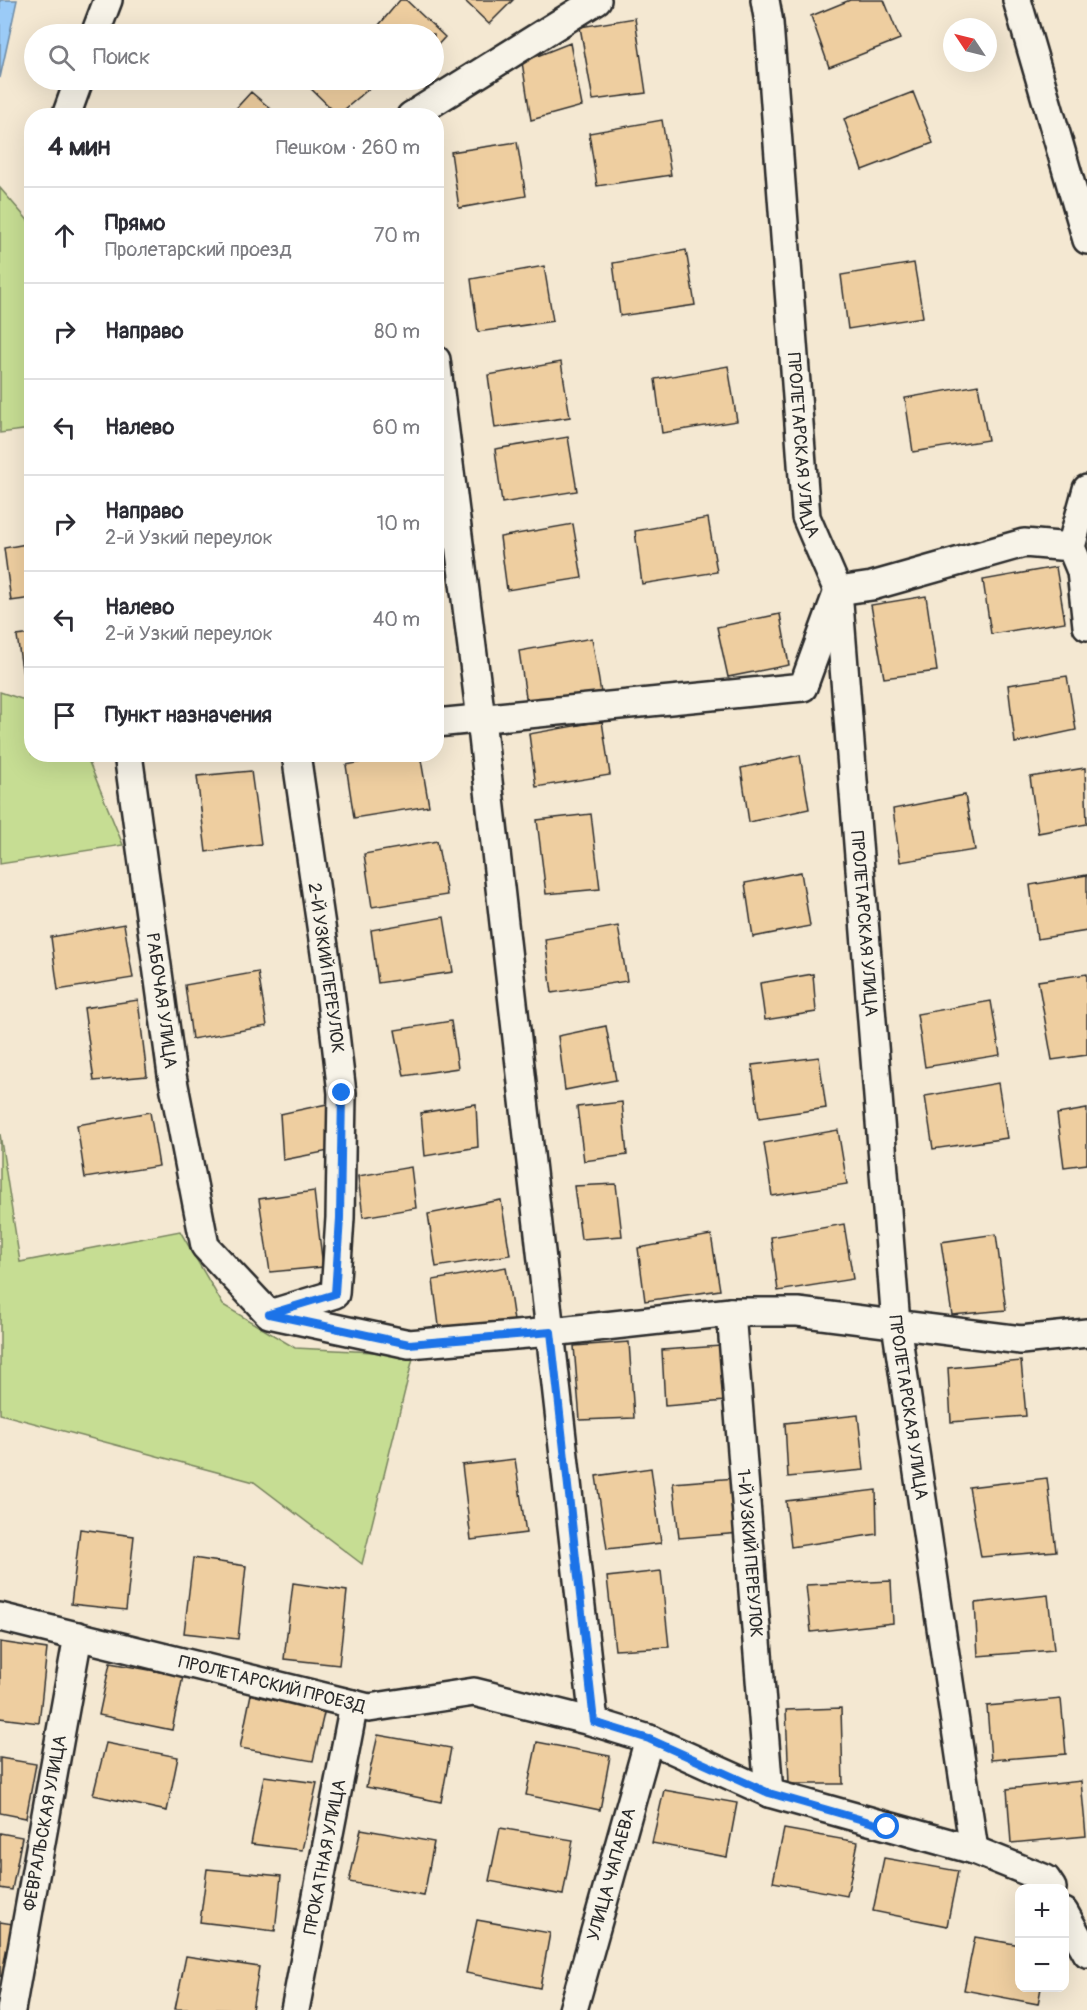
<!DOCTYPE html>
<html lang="ru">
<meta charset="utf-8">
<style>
:root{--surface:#fff;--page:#f2f2f3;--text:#2b2b33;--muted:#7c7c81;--line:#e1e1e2}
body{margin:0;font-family:Pangolin,sans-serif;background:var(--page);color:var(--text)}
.controls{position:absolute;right:18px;bottom:18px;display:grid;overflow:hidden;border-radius:12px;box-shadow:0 6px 24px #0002}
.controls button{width:54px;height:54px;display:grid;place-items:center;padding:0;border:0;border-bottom:2px solid var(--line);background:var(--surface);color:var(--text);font:30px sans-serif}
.compass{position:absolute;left:943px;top:18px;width:54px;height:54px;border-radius:50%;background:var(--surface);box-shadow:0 6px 24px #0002;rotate:305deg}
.stop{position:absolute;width:18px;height:18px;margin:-14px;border:4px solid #1a73e8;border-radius:50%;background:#fff}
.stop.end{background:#1a73e8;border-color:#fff;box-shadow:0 2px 6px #0008}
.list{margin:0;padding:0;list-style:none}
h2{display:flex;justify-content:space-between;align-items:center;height:78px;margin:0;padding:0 24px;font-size:26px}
h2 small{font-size:20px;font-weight:400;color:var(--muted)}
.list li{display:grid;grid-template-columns:39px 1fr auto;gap:18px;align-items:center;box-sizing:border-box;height:96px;padding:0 24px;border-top:2px solid var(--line)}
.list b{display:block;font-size:22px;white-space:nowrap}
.list p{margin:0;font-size:20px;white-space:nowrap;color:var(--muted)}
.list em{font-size:20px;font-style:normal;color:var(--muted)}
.icon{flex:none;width:33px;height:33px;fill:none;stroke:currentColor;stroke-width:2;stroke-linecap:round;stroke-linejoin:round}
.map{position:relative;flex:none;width:1087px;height:2010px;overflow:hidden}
.search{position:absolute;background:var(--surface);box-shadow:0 6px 24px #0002;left:24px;top:24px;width:420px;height:66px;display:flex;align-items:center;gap:15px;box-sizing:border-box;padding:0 21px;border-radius:33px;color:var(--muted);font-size:22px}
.panel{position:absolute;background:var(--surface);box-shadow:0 6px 24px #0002;left:24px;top:108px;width:420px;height:654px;border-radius:24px}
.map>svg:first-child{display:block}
</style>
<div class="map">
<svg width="1087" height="2010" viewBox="0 0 1087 2010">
<rect width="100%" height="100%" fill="#f4e8d2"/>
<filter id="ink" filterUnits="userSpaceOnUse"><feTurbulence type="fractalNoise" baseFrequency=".0167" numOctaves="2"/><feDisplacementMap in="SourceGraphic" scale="12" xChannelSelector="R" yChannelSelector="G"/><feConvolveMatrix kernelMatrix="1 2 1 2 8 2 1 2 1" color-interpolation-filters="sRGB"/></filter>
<g filter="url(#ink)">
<path fill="#c6dd93" stroke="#78845f" stroke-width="1.5" d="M0,188L32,225L31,429L0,433Z
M0,692L31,702L32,754L86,755L123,845L0,864Z
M0,1134L20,1262L180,1231L223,1305L295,1348L414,1354L362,1564L254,1482L0,1414Z"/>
<path fill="#9bcbf7" stroke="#6e8ba5" stroke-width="1.5" d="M0,0H17L0,78Z"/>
<path fill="#eecea0" stroke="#2b2b2b" stroke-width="1.5" d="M400,0H406L445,37L434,49V34H378L374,31Z
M464,0H513L489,24Z
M850,0H884L900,39L829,67L811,16Z
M635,18L646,93L593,100L580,27Z
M570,43L582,106L531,120L522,62Z
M302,80H377L378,81L338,115Z
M251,92L279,116H229Z
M913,92L933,143L862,170L844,119Z
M662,120L671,175L597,186L589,133Z
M517,142L526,196L459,208L451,152Z
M686,250L695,305L620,316L613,263Z
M914,263L923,317L848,329L841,275Z
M544,266L553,321L478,332L471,279Z
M561,362L570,417L495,428L488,375Z
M728,366L737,421L662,433L655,379Z
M978,385L988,440L913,452L905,398Z
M568,437L577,491L502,503L495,449Z
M708,518L717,572L642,584L635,531Z
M573,524L582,578L507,590L500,537Z
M32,543V598L11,601L4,548Z
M1056,567L1065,622L991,634L983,580Z
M926,596L937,671L884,678L871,605Z
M780,614L789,665L728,677L717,627Z
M32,634V688L25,689L17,636Z
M592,638L601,693L527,704L519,651Z
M1067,676L1076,730L1015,743L1008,685Z
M602,721L610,775L536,787L529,734Z
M404,754H420L429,806L354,818L346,765Z
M800,755L809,809L749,822L741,768Z
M1085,768L1087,824L1038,833L1030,777Z
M251,771L261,844L206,852L197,776Z
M965,795L975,850L900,862L893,809Z
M591,814L600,889L546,894L537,820Z
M437,841L447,895L372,907L364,854Z
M801,872L810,926L753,937L745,883Z
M1087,875V931L1037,939L1030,885Z
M444,917L453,972L378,983L371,930Z
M124,924L133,978L58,990L51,937Z
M618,926L627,981L552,993L545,939Z
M258,972L267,1026L192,1039L185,985Z
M813,974L816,1012L765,1020L760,983Z
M1087,974V1055L1052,1060L1038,981Z
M138,1000L147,1076L94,1081L84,1008Z
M991,1001L1000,1055L925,1067L917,1014Z
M451,1021L458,1068L404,1076L395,1030Z
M606,1026L616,1080L565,1090L558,1036Z
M819,1057L826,1108L759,1118L752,1065Z
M998,1083L1007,1138L933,1149L925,1096Z
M622,1102L627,1155L584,1161L577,1107Z
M327,1104L329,1151L283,1160L280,1114Z
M476,1104L478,1147L425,1156L421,1113Z
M1087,1109V1164L1064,1167L1057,1114Z
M150,1112L159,1166L85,1178L77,1125Z
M838,1130L847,1184L772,1196L764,1143Z
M411,1167L416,1208L363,1217L358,1176Z
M616,1184L622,1236L581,1239L574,1186Z
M314,1191L323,1267L270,1272L259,1199Z
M501,1200L510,1255L436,1267L428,1214Z
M844,1224L853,1279L778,1291L771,1237Z
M996,1234L1006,1310L952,1315L941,1242Z
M711,1235L720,1290L645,1301L638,1248Z
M506,1267L514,1321L440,1333L433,1280Z
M629,1342L634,1418L580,1420L574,1346Z
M721,1346L726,1401L665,1406L662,1350Z
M1021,1361L1026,1416L951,1422L948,1368Z
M858,1415L864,1470L788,1477L785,1423Z
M515,1459L526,1533L471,1540L462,1465Z
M651,1468L661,1543L607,1549L596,1476Z
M736,1478L741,1533L679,1538L673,1483Z
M1047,1478L1056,1551L981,1557L969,1487Z
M876,1490L877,1534L791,1547L786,1501Z
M80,1529L134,1536L126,1610L71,1604Z
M193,1558L246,1566L238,1639L184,1633Z
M661,1571L669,1647L615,1650L607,1577Z
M891,1581L893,1623L811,1632L806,1585Z
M293,1583L347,1591L339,1665L284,1659Z
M1048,1595L1054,1650L978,1656L975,1603Z
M0,1642L47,1649L39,1723L0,1718Z
M110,1663L183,1676L172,1730L99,1715Z
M251,1694L325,1709L313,1761L240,1748Z
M1061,1699L1066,1754L991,1760L987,1706Z
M841,1708L843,1784H789L786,1710Z
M378,1735L451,1748L441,1802L366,1787Z
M537,1742L610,1756L600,1810L526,1795Z
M106,1743L178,1757L167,1811L93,1795Z
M0,1758L36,1764L26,1818L0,1813Z
M264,1776L317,1783L302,1850L251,1844Z
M1081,1781L1086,1836L1011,1843L1007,1789Z
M664,1790L737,1803L727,1857L652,1843Z
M500,1828L573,1840L563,1895L489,1881Z
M361,1829L434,1842L424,1896L349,1882Z
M784,1829L858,1842L847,1896L773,1882Z
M0,1833L22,1837L12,1890L0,1888Z
M884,1858L958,1871L947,1926L873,1911Z
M207,1869L281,1876L275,1931L200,1922Z
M477,1920L550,1933L540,1988L466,1973Z
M0,1922L13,1924L2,1977L0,1976Z
M975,1937L1020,1945V1988H1041L1038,2004L964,1990Z
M186,1956L259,1967L252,2010L175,2009Z"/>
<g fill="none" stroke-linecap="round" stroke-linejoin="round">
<defs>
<g id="street">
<path id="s1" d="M765,0L769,23L806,517L838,591L896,1324L974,1850"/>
<path d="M1017,0L1087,240"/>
<path d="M95,34L108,0"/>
<path d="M66,116L79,80"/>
<path d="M411,116L597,0"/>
<path d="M436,360L481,719L594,1722"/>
<path d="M1087,489L1071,547L1081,571L1087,626"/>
<path d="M436,723L803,687L838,591L872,586L1024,543L1071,547"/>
<path id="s2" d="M128,754L172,1075L205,1246L269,1314L409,1344L551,1332L731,1312H798L1021,1340L1087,1333"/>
<path id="s3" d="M731,1312L769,1793"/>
<path d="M273,1313L335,1294L340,1218L342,1093L328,974L296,754"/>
<path id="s4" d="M0,1617L369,1708L474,1692L594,1722L649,1739L769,1793L974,1850L1046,1879L1052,1888"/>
<path d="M1064,1912L1087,1953"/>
<path id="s5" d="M11,2010L78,1636"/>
<path id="s6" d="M295,2010L354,1704"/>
<path id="s7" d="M573,2010L649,1739"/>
</g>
</defs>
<use href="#street" stroke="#2b2b2b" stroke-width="32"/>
<use href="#street" stroke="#f7f3e8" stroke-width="27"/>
</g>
</g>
<g fill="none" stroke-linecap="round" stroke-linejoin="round" filter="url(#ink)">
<path stroke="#1a73e8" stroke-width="8" d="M342,1093L340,1218L335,1294L269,1314L409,1344L551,1332L594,1722L649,1739L769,1793L887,1827"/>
</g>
<g text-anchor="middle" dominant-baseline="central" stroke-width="4.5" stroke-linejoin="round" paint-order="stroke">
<g font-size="18" fill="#2b2b2b" stroke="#f7f3e8">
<text stroke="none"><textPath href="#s1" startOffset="447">ПРОЛЕТАРСКАЯ УЛИЦА</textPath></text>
<text stroke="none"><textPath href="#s1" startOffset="933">ПРОЛЕТАРСКАЯ УЛИЦА</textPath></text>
<text transform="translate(326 968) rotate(82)">2-Й УЗКИЙ ПЕРЕУЛОК</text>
<text stroke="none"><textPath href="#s2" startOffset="249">РАБОЧАЯ УЛИЦА</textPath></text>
<text stroke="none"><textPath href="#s1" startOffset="1419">ПРОЛЕТАРСКАЯ УЛИЦА</textPath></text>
<text stroke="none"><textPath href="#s3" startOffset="242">1-Й УЗКИЙ ПЕРЕУЛОК</textPath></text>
<text stroke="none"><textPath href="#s4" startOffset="280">ПРОЛЕТАРСКИЙ ПРОЕЗД</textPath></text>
<text stroke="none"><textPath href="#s5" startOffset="190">ФЕВРАЛЬСКАЯ УЛИЦА</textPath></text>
<text stroke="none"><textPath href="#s6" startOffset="156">ПРОКАТНАЯ УЛИЦА</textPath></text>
<text stroke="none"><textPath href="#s7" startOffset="141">УЛИЦА ЧАПАЕВА</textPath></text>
</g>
</g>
</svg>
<div class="controls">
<button>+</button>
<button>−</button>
</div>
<svg class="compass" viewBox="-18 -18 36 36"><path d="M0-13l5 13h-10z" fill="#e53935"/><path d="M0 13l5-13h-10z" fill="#7c7c81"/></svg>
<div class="stop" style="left:887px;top:1827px"></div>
<div class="stop end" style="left:342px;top:1093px"></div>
<div class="search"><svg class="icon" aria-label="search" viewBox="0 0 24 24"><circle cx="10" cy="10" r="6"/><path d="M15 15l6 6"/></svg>Поиск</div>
<section class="panel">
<h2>4 мин<small>Пешком · 260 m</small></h2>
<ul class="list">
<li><svg class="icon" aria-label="ahead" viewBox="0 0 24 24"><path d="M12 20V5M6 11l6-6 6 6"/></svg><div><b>Прямо</b><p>Пролетарский проезд</p></div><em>70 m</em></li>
<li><svg class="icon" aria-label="right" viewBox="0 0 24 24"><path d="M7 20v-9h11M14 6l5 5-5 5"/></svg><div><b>Направо</b></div><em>80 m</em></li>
<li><svg class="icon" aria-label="left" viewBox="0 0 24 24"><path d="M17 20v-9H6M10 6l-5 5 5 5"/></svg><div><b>Налево</b></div><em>60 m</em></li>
<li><svg class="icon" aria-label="right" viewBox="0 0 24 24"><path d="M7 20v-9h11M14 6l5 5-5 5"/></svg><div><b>Направо</b><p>2-й Узкий переулок</p></div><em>10 m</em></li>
<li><svg class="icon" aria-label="left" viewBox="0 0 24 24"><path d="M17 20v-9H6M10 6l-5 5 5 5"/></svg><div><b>Налево</b><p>2-й Узкий переулок</p></div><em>40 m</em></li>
<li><svg class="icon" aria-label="arrive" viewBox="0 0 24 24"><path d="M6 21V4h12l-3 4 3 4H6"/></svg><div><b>Пункт назначения</b></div></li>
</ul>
</section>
</div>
